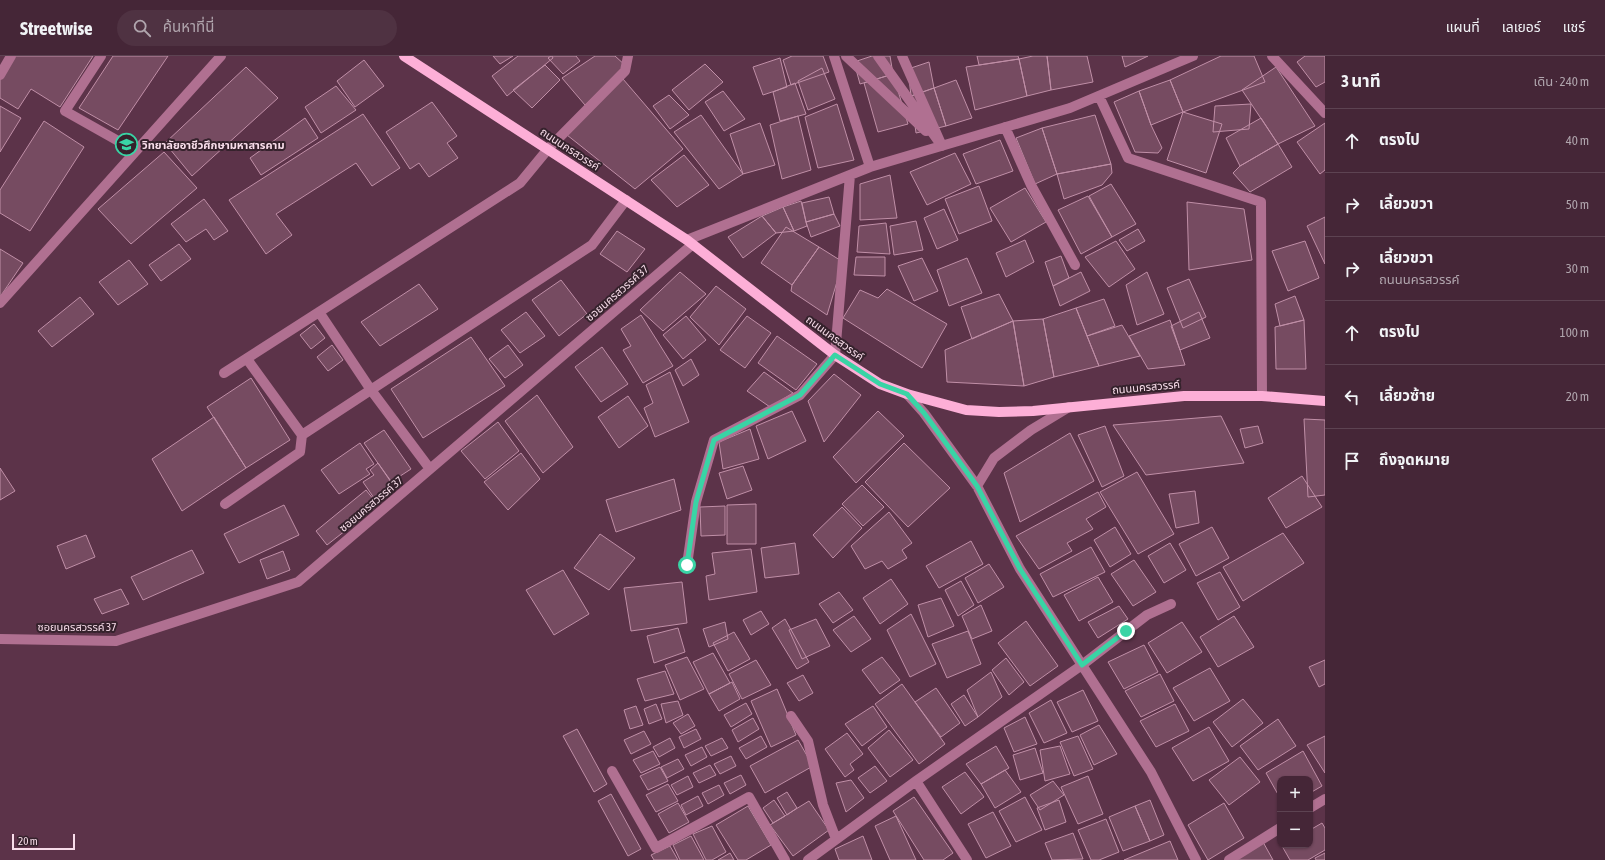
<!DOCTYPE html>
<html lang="th">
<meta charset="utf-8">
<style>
:root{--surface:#452637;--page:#4f3242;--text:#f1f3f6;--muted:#b0a5ad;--line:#5d4352}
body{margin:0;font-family:"Asap Condensed","Noto Sans Thai",sans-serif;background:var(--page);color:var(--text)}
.controls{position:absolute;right:12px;bottom:12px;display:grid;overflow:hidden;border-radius:8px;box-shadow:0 1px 3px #0004}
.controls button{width:36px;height:36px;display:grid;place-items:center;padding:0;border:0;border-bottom:1px solid var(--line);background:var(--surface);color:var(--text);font:20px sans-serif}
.scale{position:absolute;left:12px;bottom:10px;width:63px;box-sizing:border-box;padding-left:4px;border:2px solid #f8ddea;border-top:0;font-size:11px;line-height:14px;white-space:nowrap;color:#f8ddea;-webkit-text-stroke:3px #35222c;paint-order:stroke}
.stop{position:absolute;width:12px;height:12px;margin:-9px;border:3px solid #39d4a5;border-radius:50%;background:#fff}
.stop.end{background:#39d4a5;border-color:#fff;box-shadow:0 1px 4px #0008}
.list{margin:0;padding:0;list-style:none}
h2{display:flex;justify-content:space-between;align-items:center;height:52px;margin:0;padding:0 16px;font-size:17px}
h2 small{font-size:13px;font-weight:400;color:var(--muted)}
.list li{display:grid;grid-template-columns:26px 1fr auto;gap:12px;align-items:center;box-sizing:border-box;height:64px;padding:0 16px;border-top:1px solid var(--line)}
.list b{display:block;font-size:15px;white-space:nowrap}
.list p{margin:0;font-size:13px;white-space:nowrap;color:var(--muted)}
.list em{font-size:13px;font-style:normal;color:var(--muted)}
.icon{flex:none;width:22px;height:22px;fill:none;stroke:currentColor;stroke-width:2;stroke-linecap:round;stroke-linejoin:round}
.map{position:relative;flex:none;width:1325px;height:804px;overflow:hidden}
header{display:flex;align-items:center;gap:24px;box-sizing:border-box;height:56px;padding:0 20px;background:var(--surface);border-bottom:1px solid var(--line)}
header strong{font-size:19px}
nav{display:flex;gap:22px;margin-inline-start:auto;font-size:14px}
.search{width:280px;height:36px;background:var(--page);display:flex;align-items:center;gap:10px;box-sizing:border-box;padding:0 14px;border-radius:22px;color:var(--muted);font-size:15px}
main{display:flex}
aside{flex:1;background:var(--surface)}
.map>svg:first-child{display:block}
</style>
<header>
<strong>Streetwise</strong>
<div class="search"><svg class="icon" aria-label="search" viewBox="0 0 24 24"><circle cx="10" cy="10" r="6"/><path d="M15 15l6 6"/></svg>ค้นหาที่นี่</div>
<nav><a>แผนที่</a><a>เลเยอร์</a><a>แชร์</a></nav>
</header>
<main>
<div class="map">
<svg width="1325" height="804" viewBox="0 0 1325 804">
<rect width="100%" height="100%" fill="#5c3349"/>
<path fill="#764b61" stroke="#c08fa7" d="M13,0H93L60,51L31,33L18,53L0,42V21Z
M113,0H168L118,74L79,52Z
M493,0H513L500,8Z
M518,0H552L553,2L507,40L492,20Z
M551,0H576L580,5L563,18L548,2Z
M595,0H615L626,10L585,49L562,22Z
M792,0H823L829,16L791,29L783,4Z
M872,0H890L893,18L860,28L854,6Z
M977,0H1018L1019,3L979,9Z
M1033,0H1047L1051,34L1027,40L1019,3Z
M1047,0H1087L1093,26L1051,34Z
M1122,0H1148L1125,11Z
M1221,0H1254L1265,26L1183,56L1170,24Z
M1305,0H1325V26L1316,31L1297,6Z
M780,2L787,31L763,39L753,11Z
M1019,3L1027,40L975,54L966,11Z
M364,4L384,30L355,51L337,25Z
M929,6L934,32L911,40L908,13Z
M705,8L723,26L689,54L672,34Z
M545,9L560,24L532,52L513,34Z
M246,11L278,42L192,120L165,87Z
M1276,11L1315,70L1278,88L1242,34Z
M822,12L835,43L808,54L798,25Z
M893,18L908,68L878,76L864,27Z
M623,23L683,93L635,133L567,79Z
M956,24L972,62L946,70L934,32Z
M1170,24L1183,56L1151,69L1139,35Z
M795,27L806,58L780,65L773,36Z
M336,30L356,54L321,77L305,51Z
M934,32L946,70L916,77L911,40Z
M723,35L745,63L724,75L705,46Z
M1139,35L1151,69L1162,92L1158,97L1135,96L1114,46Z
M669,39L689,59L670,73L653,50Z
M432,46L457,80L447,87L458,102L429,121L419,107L410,113L386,76Z
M837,48L854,104L818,112L805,61Z
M1251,48L1249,73L1213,76L1215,50Z
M0,50L21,62L0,96Z
M1183,56L1222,68L1206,117L1167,104Z
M363,58L400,112L372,130L356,107L276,158L292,179L266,198L229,144Z
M701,59L743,118L719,133L674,76Z
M1095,59L1111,108L1057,118L1042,72Z
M798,60L811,114L782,123L770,69Z
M305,62L318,82L261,119L250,102Z
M1261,62L1278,88L1240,110L1226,82Z
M44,65L84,91L30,175L0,157V134Z
M760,67L775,109L743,118L730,78Z
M1325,67V114L1320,118L1297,86Z
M1042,72L1057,118L1035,128L1016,82Z
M1000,84L1013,115L976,128L963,98Z
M1278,88L1292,111L1250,136L1233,117L1240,110Z
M164,96L197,132L131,188L98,153Z
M955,97L971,128L927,149L910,116Z
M684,99L709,129L677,151L651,124Z
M1111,108L1112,117L1102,129L1064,143L1057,118Z
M890,119L897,162L860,164V128Z
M1111,128L1136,168L1112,181L1089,140Z
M979,130L992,165L959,178L945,143Z
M1025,132L1046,166L1011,186L990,152Z
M1088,140L1112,181L1081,198L1058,154Z
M829,141L834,158L806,166L802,147Z
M204,143L228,175L214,184L206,173L186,186L171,168Z
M801,145L807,170L794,175L783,151Z
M1187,146L1244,153L1252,204L1189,214Z
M783,151L794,175L776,177L762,160Z
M944,153L958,184L937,193L924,162Z
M834,158L840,170L811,181L806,166Z
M762,160L776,177L743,202L728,181Z
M1325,161V208L1307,170Z
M916,165L923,194L894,199L890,170Z
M886,167L890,198L857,196L859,170Z
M786,171L819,191L792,229L761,207Z
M1138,173L1145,185L1127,195L1119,184Z
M617,175L645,193L627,216L600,198Z
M1025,184L1034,206L1006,221L996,197Z
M1116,185L1135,213L1109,231L1085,201Z
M1305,185L1319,222L1288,235L1272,195Z
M179,188L191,203L161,225L149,209Z
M819,191L843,206L827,259L791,235L792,229Z
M0,193L23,207L0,241Z
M1061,200L1069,222L1053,230L1045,206Z
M856,201H885V220L854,219Z
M922,202L938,235L914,245L898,210Z
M967,202L982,237L949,250L937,214Z
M129,204L148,228L118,249L99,226Z
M680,216L706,238L663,275L640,254Z
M1081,216L1090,235L1060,250L1053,230Z
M1147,216L1164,258L1137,269L1126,229Z
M1189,223L1206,261L1183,272L1167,232Z
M561,224L587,258L559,280L532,244Z
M419,228L438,253L380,290L361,266Z
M716,230L746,253L719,289L690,261Z
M887,233L947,268L922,312L843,262L860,234L878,242Z
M999,238L1013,265L972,283L961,251Z
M1295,240L1304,264L1280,270L1275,248Z
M80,241L94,258L52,291L38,275Z
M1104,243L1115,270L1087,280L1076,252Z
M1076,252L1099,310L1054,321L1043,263Z
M526,256L545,280L520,297L501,274Z
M1199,256L1210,282L1180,294L1171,270Z
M641,259L673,310L643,327L623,294L631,290L621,273Z
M686,260L706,284L683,303L663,279Z
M747,260L771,277L745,312L720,294Z
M1043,263L1054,321L1024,330L1013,265Z
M1170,264L1185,309L1148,313L1129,280Z
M1304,264L1306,313H1276L1275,271Z
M1013,265L1024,330L947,326L945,294Z
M314,268L325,282L311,293L300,279Z
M1122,269L1140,300L1099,310L1087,280Z
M777,280L817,308L796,334L758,307Z
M471,281L505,330L423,382L391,333Z
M332,289L343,304L328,315L317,301Z
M508,289L523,309L505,322L489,303Z
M602,291L628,328L601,346L575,311Z
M691,303L699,319L683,330L675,314Z
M670,316L689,366L655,381L644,352L653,347L646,329Z
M764,316L793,337L770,351L747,335Z
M834,318L861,339L824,386L808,345Z
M251,322L290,384L246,412L207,351Z
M537,339L573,391L543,417L505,365Z
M628,340L648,370L619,392L598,361Z
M792,355L806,385L768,403L756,370Z
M878,355L904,380L856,427L833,401Z
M1221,360L1244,407L1146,419L1113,369Z
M214,361L246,412L182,455L152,403Z
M1304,363L1325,364V439L1308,441Z
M498,366L519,395L485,423L461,395Z
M1105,370L1124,420L1102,431L1078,379Z
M1258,370L1263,387L1245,392L1240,373Z
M750,373L759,403L723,413L719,386Z
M384,374L411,413L391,426L364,387Z
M1070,377L1094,425L1020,466L1004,417Z
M360,387L374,408L366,413L370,418L339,438L321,414Z
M904,387L950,432L908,471L865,426Z
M521,397L540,423L508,454L484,426Z
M378,407L393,428L374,442L363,426L374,419L370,414Z
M743,410L752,434L727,443L719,417Z
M0,412L15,435L0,444Z
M1137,416L1174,478L1138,498L1100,436Z
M1302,420L1322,451L1286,472L1268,442Z
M674,423L681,454L616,476L606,444Z
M862,429L884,451L863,470L842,448Z
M366,434L378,449L327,489L316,475Z
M1195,435L1199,467L1176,472L1169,438Z
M1098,436L1106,451L1086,463L1093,473L1067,487L1072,495L1039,513L1016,480Z
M756,448V488H727V449Z
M284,449L299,479L239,507L224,478Z
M725,450V479L701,480L700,451Z
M842,451L862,472L833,502L813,479Z
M889,456L912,487L902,494L907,502L888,513L882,505L865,513L851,490Z
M1115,471L1131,498L1110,511L1094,484Z
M1212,471L1229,502L1196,520L1179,488Z
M1283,477L1304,507L1243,545L1223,511Z
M600,478L635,502L609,534L574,512Z
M86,479L95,501L66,513L57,490Z
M971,485L983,508L939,532L926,510Z
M795,487L799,518L765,522L761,492Z
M1170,487L1186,514L1164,527L1148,500Z
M1091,491L1105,516L1053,541L1040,518Z
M751,493L757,536L709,544L706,520L715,518L712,497Z
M192,494L204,517L143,544L131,521Z
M283,495L290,514L267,523L260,504Z
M1134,504L1156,536L1133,550L1111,518Z
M989,508L1004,531L978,547L965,522Z
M563,514L589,558L554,579L526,534Z
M1220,516L1240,551L1218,564L1197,527Z
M1098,521L1113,546L1079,565L1064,539Z
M891,523L908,548L880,568L863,542Z
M961,525L974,549L958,560L945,534Z
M682,526L687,567L631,575L624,532Z
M121,533L129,548L102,558L94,543Z
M839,536L853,554L833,567L819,548Z
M941,542L954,570L928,581L918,549Z
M981,549L992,575L972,583L962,560Z
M1119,550L1128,563L1098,582L1088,566Z
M761,555L769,568L751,579L743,564Z
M911,558L936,608L910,621L887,574Z
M854,560L871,583L851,596L833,574Z
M1234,560L1254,591L1218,611L1200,581Z
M785,563L809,606L797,613L772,572Z
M816,563L830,590L802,603L789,574Z
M1026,565L1058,610L1030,630L998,587Z
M725,566L728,583L709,591L703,573Z
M1182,566L1202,596L1167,617L1148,587Z
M678,572L685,596L654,607L647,580Z
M968,575L981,608L947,622L932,588Z
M734,576L750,603L728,615L713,587Z
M1144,589L1158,616L1124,633L1108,606Z
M713,597L730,627L709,638L693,606Z
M687,601L704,633L680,644L665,609Z
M882,601L900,624L880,638L862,614Z
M1006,602L1024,626L1009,639L992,614Z
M756,604L771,629L742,643L729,618Z
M1325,604V628L1319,631L1309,611Z
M1210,612L1230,645L1194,665L1173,632Z
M665,615L674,638L645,645L637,623Z
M991,616L1002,641L978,661L967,634Z
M1160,618L1174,645L1141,661L1125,635Z
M803,619L813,637L799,645L787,627Z
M732,626L740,643L719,655L709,638Z
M902,628L945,688L919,708L875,648Z
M936,632L960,667L941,681L915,646Z
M777,633L796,679L771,691L751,645Z
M1083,634L1098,665L1072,676L1057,646Z
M964,639L978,661L965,670L951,648Z
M1243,643L1263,667L1232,691L1213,666Z
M1051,644L1067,677L1044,687L1029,657Z
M678,645L683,659L666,667L661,648Z
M746,647L752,658L731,671L724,659Z
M656,648L662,663L649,668L644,653Z
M1175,648L1189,675L1156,691L1140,665Z
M636,650L643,669L630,673L624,654Z
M873,650L887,671L862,690L845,668Z
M688,658L695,670L681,678L673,667Z
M1025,661L1037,688L1014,696L1004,672Z
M753,662L759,673L738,686L732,674Z
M1278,663L1296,690L1258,714L1240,690Z
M1099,669L1117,698L1094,709L1080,679Z
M1209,671L1229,705L1193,725L1172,692Z
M577,673L607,728L594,736L563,680Z
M696,673L701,683L684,692L679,681Z
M889,674L913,704L890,721L868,692Z
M644,675L651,688L631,698L624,684Z
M847,677L863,698L850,708L854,714L845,721L825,693Z
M761,680L767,691L746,703L739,692Z
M1078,680L1093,713L1074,720L1060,686Z
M1325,680V717L1307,689Z
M670,682L675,692L659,701L653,691Z
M722,682L728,692L711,700L705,690Z
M798,684L813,710L765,737L750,710Z
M996,690L1009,712L981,728L966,708Z
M1060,690L1070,718L1045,725L1040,694Z
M702,691L707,701L691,710L685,699Z
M1035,692L1043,717L1020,724L1013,699Z
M653,695L660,708L641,717L633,704Z
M1303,695L1322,730L1310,737V723H1280V742L1266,717Z
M731,700L736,710L720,718L714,708Z
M1240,701L1260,726L1229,749L1209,724Z
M678,703L684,713L667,722L661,711Z
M710,709L716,719L699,727L693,717Z
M875,710L887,725L870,737L858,722Z
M660,711L668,725L648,734L640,720Z
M1005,714L1021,736L995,752L981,728Z
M965,716L984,741L961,758L942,731Z
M741,719L746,729L730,738L724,727Z
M688,720L693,731L677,739L671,729Z
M1088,720L1103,758L1078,768L1061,731Z
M851,724L864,742L846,756L836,727Z
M1053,725L1064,739L1040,754L1030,739Z
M668,728L678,745L656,756L646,739Z
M719,729L724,739L708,748L702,737Z
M787,736L797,752L787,759L777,742Z
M611,738L641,793L628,800L598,745Z
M698,740L703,750L686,759L681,749Z
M914,741L953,797L943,804H924L893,755Z
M1025,741L1042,774L1016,786L999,755Z
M774,744L785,760L773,767L763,752Z
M1059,744L1066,766L1045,774L1037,752Z
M1150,744L1164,779L1150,785L1135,750Z
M809,745L829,774L793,800L770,769Z
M678,747L689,766L669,777L658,758Z
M1224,747L1244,782L1208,804L1188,769Z
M748,750L771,789L746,804H738L716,769Z
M1135,750L1150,785L1123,795L1109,761Z
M993,756L1011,790L986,802L968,768Z
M896,760L916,804H890L875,770Z
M1106,763L1119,796L1099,804H1091L1078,774Z
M1322,767L1325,772V794L1308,804H1290L1282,790L1310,789V774Z
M712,770L726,796L712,804H706L693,778Z
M1073,777L1083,803L1052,804L1045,787Z
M691,780L704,804H680L673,789Z
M863,780L872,804H839L835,793Z
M1170,785L1178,804H1124Z
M1263,786L1273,804H1234Z
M670,790L678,804H654L651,799Z
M730,797L734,804H718Z
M1325,797V804H1316L1315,802Z"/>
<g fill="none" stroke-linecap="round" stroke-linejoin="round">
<path stroke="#b07091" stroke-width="10" d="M101,0L65,55L136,95
M834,0L870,111
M846,0L926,75
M878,0L942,90L902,0
M1272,0L1325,57
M0,19L11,0
M1099,40L1128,102L1261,146L1262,340
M1005,71L1031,129L1075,209
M687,184L870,111L1070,52L1193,0
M0,247L221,0
M319,256L371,334L430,413
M224,317L520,127L548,93L625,15L628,0
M907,338L924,357L977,430L1020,513L1151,716L1196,804
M302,379L592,189L626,144
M977,430L994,402L1031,374L1069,351
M225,448L300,396L302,379L247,303
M687,509L696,446L714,384L800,339L835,299L850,119
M0,583L116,585L298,526L693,188
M791,660L808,685L823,749L836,783
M612,715L656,792L749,741L785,804
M916,725L967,804
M1310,752L1325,743
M808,804L916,725L1082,609L1147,559L1171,548
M1229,804L1280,772"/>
<path stroke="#fdafd7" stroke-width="10" d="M404,0L687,184L835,299L880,328L907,338L966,354L999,356L1033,355L1184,340H1262L1325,345"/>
</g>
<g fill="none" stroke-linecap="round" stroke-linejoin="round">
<path stroke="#39d4a5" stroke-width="5" d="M687,509L696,446L714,384L800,339L835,299L880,328L907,338L924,357L977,430L1020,513L1082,609L1126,575"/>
</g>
<defs>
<symbol id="university-ring" viewBox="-11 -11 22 22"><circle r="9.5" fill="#35222c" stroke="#39d4a5" stroke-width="1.5"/><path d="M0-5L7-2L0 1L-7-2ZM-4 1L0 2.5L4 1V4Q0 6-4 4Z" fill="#39d4a5"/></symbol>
</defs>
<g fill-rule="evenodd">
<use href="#university-ring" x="114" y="76" width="25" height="25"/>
</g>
<g text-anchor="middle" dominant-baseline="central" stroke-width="4" stroke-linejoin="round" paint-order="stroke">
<g font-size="11" font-weight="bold" fill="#f8ddea" stroke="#35222c" text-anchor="start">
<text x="142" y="89">วิทยาลัยอาชีวศึกษามหาสารคาม</text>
</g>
<g font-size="11" fill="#f8ddea" stroke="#35222c">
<text transform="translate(570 93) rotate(33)">ถนนนครสวรรค์</text>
<text transform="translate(617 237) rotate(-41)">ซอยนครสวรรค์ 37</text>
<text transform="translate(835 282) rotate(36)">ถนนนครสวรรค์</text>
<text transform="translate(1146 331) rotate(-5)">ถนนนครสวรรค์</text>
<text transform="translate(371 448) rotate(-40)">ซอยนครสวรรค์ 37</text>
<text x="77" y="571">ซอยนครสวรรค์ 37</text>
</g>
</g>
</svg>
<div class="controls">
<button>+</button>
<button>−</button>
</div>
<div class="scale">20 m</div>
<div class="stop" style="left:687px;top:509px"></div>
<div class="stop end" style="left:1126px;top:575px"></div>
</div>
<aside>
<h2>3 นาที<small>เดิน · 240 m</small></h2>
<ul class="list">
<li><svg class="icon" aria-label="ahead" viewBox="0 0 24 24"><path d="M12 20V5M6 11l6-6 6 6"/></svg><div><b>ตรงไป</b></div><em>40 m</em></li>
<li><svg class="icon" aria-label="right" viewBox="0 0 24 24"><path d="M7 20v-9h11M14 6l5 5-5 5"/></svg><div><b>เลี้ยวขวา</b></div><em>50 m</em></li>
<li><svg class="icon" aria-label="right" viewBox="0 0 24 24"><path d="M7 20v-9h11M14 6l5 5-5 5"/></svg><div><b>เลี้ยวขวา</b><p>ถนนนครสวรรค์</p></div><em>30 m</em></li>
<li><svg class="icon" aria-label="ahead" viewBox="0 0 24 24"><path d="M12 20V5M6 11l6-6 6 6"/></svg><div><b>ตรงไป</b></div><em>100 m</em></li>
<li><svg class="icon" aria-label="left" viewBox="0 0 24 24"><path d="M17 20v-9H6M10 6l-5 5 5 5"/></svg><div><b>เลี้ยวซ้าย</b></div><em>20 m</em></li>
<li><svg class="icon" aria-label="arrive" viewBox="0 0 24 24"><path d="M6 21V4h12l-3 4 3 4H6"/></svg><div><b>ถึงจุดหมาย</b></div></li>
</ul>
</aside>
</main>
